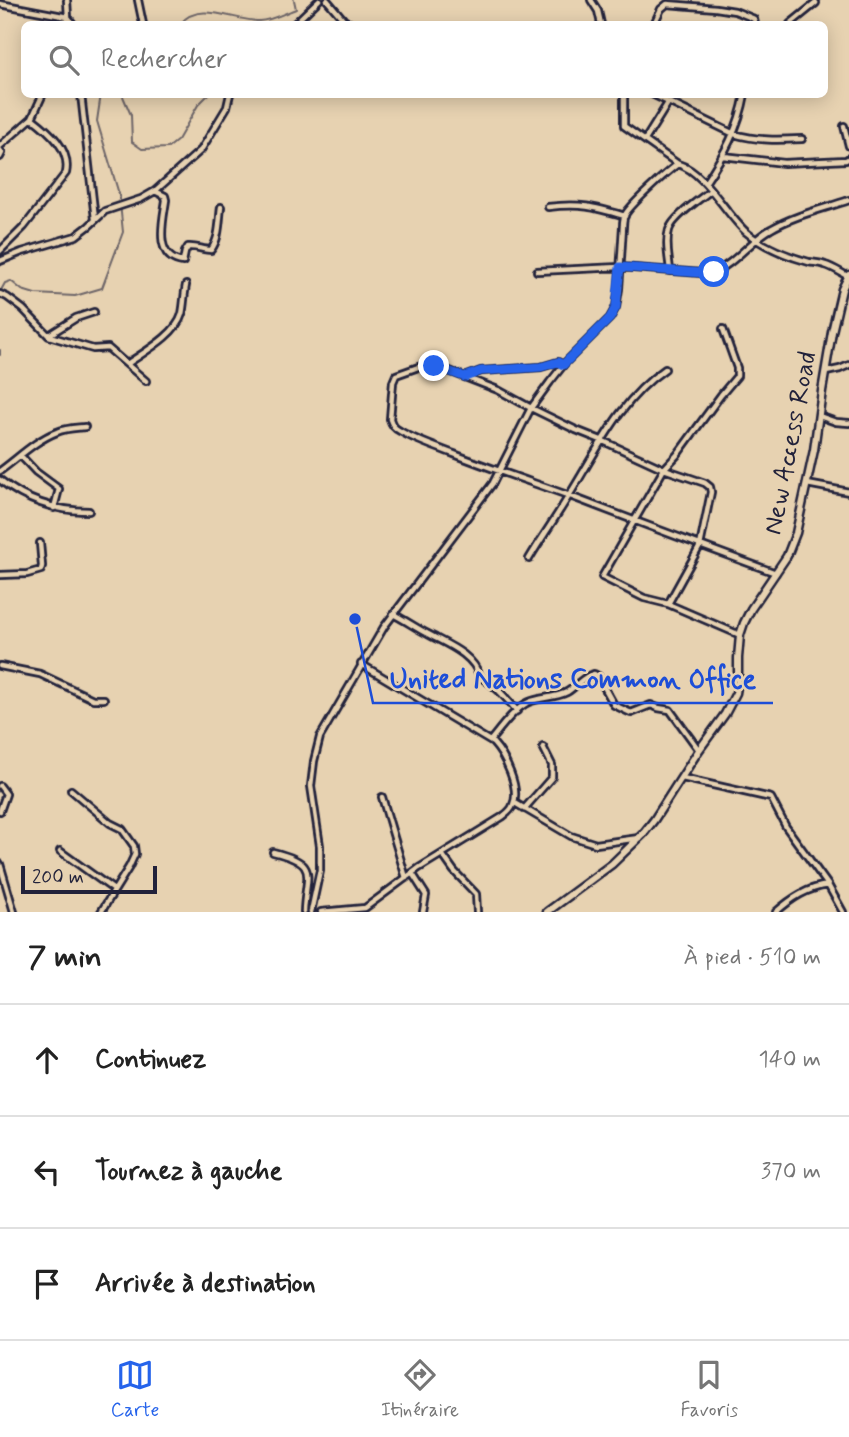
<!DOCTYPE html>
<html lang="fr">
<meta charset="utf-8">
<style>
:root{--surface:#fff;--page:#f6f6f6;--text:#222;--muted:#767676;--line:#e0e0e0;--accent:#2563eb}
body{margin:0;font-family:Mynerve,sans-serif;background:var(--page);color:var(--text)}
.scale{position:absolute;left:21px;bottom:18px;width:136px;box-sizing:border-box;padding-left:7px;border:4px solid #22223b;border-top:0;font-size:19px;line-height:24px;white-space:nowrap;color:#22223b;-webkit-text-stroke:5px #e7d2b1;paint-order:stroke}
.stop{position:absolute;width:21px;height:21px;margin:-16px;border:5px solid #2563eb;border-radius:50%;background:#fff}
.stop.end{background:#2563eb;border-color:#fff;box-shadow:0 2px 7px #0008}
.list{margin:0;padding:0;list-style:none}
h2{display:flex;justify-content:space-between;align-items:center;height:91px;margin:0;padding:0 28px;font-size:30px}
h2 small{font-size:23px;font-weight:400;color:var(--muted)}
.list li{display:grid;grid-template-columns:46px 1fr auto;gap:21px;align-items:center;box-sizing:border-box;height:112px;padding:0 28px;border-top:2px solid var(--line)}
.list b{display:block;font-size:26px;white-space:nowrap}
.list em{font-size:23px;font-style:normal;color:var(--muted)}
.icon{flex:none;width:38px;height:38px;fill:none;stroke:currentColor;stroke-width:2;stroke-linecap:round;stroke-linejoin:round}
.map{position:relative;flex:none;width:849px;height:912px;overflow:hidden}
.search{position:absolute;background:var(--surface);box-shadow:0 4px 18px #0003;left:21px;right:21px;top:21px;height:77px;display:flex;align-items:center;gap:18px;box-sizing:border-box;padding:0 24px;border-radius:10px;color:var(--muted);font-size:26px}
.sheet{height:427px;background:var(--surface)}
nav{display:flex;justify-content:space-around;align-items:center;box-sizing:border-box;height:98px;border-top:2px solid var(--line);background:var(--surface);font-size:19px;color:var(--muted)}
nav a{display:grid;justify-items:center;gap:4px}
nav .on{color:var(--accent)}
.map>svg:first-child{display:block}
</style>
<div class="map">
<svg width="849" height="912" viewBox="0 0 849 912">
<rect width="100%" height="100%" fill="#e7d2b1"/>
<filter id="ink" filterUnits="userSpaceOnUse"><feTurbulence type="fractalNoise" baseFrequency=".0143" numOctaves="2"/><feDisplacementMap in="SourceGraphic" scale="14" xChannelSelector="R" yChannelSelector="G"/><feConvolveMatrix kernelMatrix="1 2 1 2 8 2 1 2 1" color-interpolation-filters="sRGB"/></filter>
<g filter="url(#ink)">
<g fill="none" stroke-linecap="round" stroke-linejoin="round">
<path stroke="#6e6669" stroke-width="2" d="M180,24C199,0 234,21 259,21C271,21 285,13 296,9L294,0
M122,94L131,115L132,142L142,149L168,148L178,140L198,105L209,94
M0,292L5,283L11,281L22,290L35,294L75,296L102,288L123,232L119,194L97,121L101,94
M0,350V355"/>
<defs>
<path id="street" d="M138,0L143,24
M327,0L344,20L351,24
M591,0L598,11L601,24
M0,4L68,17L73,24
M67,24L68,17L67,0
M294,24L319,0
M654,24L661,9L667,4L716,8L735,11L752,18L754,19L755,24
M790,24L816,3
M81,94L95,219
M624,94V126L678,164
M652,94L734,134C757,141 779,140 802,139
M844,126L849,146
M645,140L668,103
M0,146L32,118L43,94
M0,150L2,153L0,157
M723,156L784,163L846,160L849,158
M705,183C724,155 739,128 745,94
M155,191L165,196L166,200C163,221 153,258 183,262L185,252L188,247C196,246 203,250 211,250C220,238 219,221 221,207
M548,207C581,203 594,207 625,216
M0,251L24,227L66,173C71,149 49,131 32,118
M0,261L22,252L76,236L89,226L105,211L141,199L155,191L201,150L227,107L230,94
M537,271L620,267L702,273C706,273 710,273 713,272C733,266 752,239 771,229C795,215 823,209 849,200
M670,271C669,258 665,243 669,230C673,217 699,200 710,191
M0,294L7,297L23,309L49,336L93,349L108,348L146,381
M723,329L737,368V376L721,395L677,455L664,469L602,577L644,598L668,604L740,635
M49,335L76,318L94,312
M127,364C144,352 176,335 182,314C184,305 184,295 186,285
M826,372L840,369L849,365
M465,377L481,371L541,367L558,362L563,365
M819,416L836,422L849,423
M21,456L36,472L59,489L54,508
M0,471C18,458 36,440 57,432C66,428 76,428 85,427
M0,480C26,501 56,511 89,511
M807,484L849,492
M529,559C542,537 557,516 570,494C598,449 620,400 665,369
M0,575L27,574L41,570L42,566L40,543
M668,604L700,546L711,492L710,487L705,483L664,469L601,440L576,430L531,408L498,390L434,365H424L396,375L393,382L390,419C392,425 394,428 400,431C417,441 436,447 454,454C492,469 531,482 570,496C638,522 707,548 776,573
M393,614C405,620 416,628 428,634C448,645 473,654 480,677C496,685 506,698 517,711
M0,666L40,674L93,699H104
M490,741C500,729 515,708 529,702C541,697 555,698 567,692C577,686 583,676 594,674L598,676L614,705L631,713L651,705L658,708L670,710L699,750
M682,778L771,798L786,827L828,885L843,912
M0,786L6,794L0,811
M71,790L110,823L122,829L134,846L135,854L129,867L101,912
M382,797L406,878
M515,803L571,836L596,844L639,838
M524,809L552,777V765L543,747
M60,851L114,890
M273,852C321,864 305,874 304,912
M442,854L454,871L476,894L477,912
M0,864L14,912
M412,873L426,895L423,912
M311,912L320,870V846L311,786L314,761L320,737L384,627L493,483L531,408L550,382L565,363L610,318L616,307L619,289L623,226C623,223 624,217 625,215C630,205 668,171 678,164C705,172 725,213 746,232C764,247 787,256 809,262C814,263 820,263 825,265C833,267 841,273 849,277
M321,912L365,908L419,868L502,817C506,814 511,811 513,805C521,788 504,755 493,743L361,664
M776,912C792,898 807,888 828,885"/>
<path id="secondary" d="M547,912L612,864L643,834L654,820L699,750L725,714L736,693L738,681V658L740,635L744,623L751,609L787,556L796,533L814,450L822,391L832,332L842,289L849,275"/>
</defs>
<use href="#street" stroke="#22223b" stroke-width="10"/>
<use href="#secondary" stroke="#22223b" stroke-width="11"/>
<use href="#street" stroke="#e7d2b1" stroke-width="4.5"/>
<use href="#secondary" stroke="#e7d2b1" stroke-width="6"/>
</g>
</g>
<g fill="none" stroke-linecap="round" stroke-linejoin="round" filter="url(#ink)">
<path stroke="#2563eb" stroke-width="9" d="M434,366L465,377L481,371L541,367L558,362L563,365L610,318L616,307L620,267L702,273L714,272"/>
</g>
<g text-anchor="middle" dominant-baseline="central" stroke-width="5" stroke-linejoin="round" paint-order="stroke">
<g font-size="26" fill="#22223b" stroke="#e7d2b1">
<text transform="translate(791 443) rotate(-79)">New Access Road</text>
</g>
</g>
<path fill="none" stroke="#1d4ed8" stroke-width="2.5" d="M355 619L373 703H773"/>
<circle fill="#1d4ed8" stroke="#e7d2b1" stroke-width="2.5" cx="355" cy="619" r="7"/>
<g font-size="28" text-anchor="middle" font-weight="bold" fill="#1d4ed8" stroke="#e7d2b1" stroke-width="5" stroke-linejoin="round" paint-order="stroke">
<text x="573" y="688">United Nations Common Office</text>
</g>
</svg>
<div class="scale">200 m</div>
<div class="stop" style="left:714px;top:272px"></div>
<div class="stop end" style="left:434px;top:366px"></div>
<div class="search"><svg class="icon" aria-label="search" viewBox="0 0 24 24"><circle cx="10" cy="10" r="6"/><path d="M15 15l6 6"/></svg>Rechercher</div>
</div>
<section class="sheet">
<h2>7 min<small>À pied · 510 m</small></h2>
<ul class="list">
<li><svg class="icon" aria-label="ahead" viewBox="0 0 24 24"><path d="M12 20V5M6 11l6-6 6 6"/></svg><div><b>Continuez</b></div><em>140 m</em></li>
<li><svg class="icon" aria-label="left" viewBox="0 0 24 24"><path d="M17 20v-9H6M10 6l-5 5 5 5"/></svg><div><b>Tournez à gauche</b></div><em>370 m</em></li>
<li><svg class="icon" aria-label="arrive" viewBox="0 0 24 24"><path d="M6 21V4h12l-3 4 3 4H6"/></svg><div><b>Arrivée à destination</b></div></li>
</ul>
</section>
<nav>
<a class="on"><svg class="icon" aria-label="map" viewBox="0 0 24 24"><path d="M3 6l6-2 6 2 6-2v14l-6 2-6-2-6 2zM9 4v14M15 6v14"/></svg>Carte</a>
<a><svg class="icon" aria-label="directions" viewBox="0 0 24 24"><path d="M12 3l9 9-9 9-9-9zM9 14v-3h6M13 9l2 2-2 2"/></svg>Itinéraire</a>
<a><svg class="icon" aria-label="saved" viewBox="0 0 24 24"><path d="M7 4h10v16l-5-4-5 4z"/></svg>Favoris</a>
</nav>
